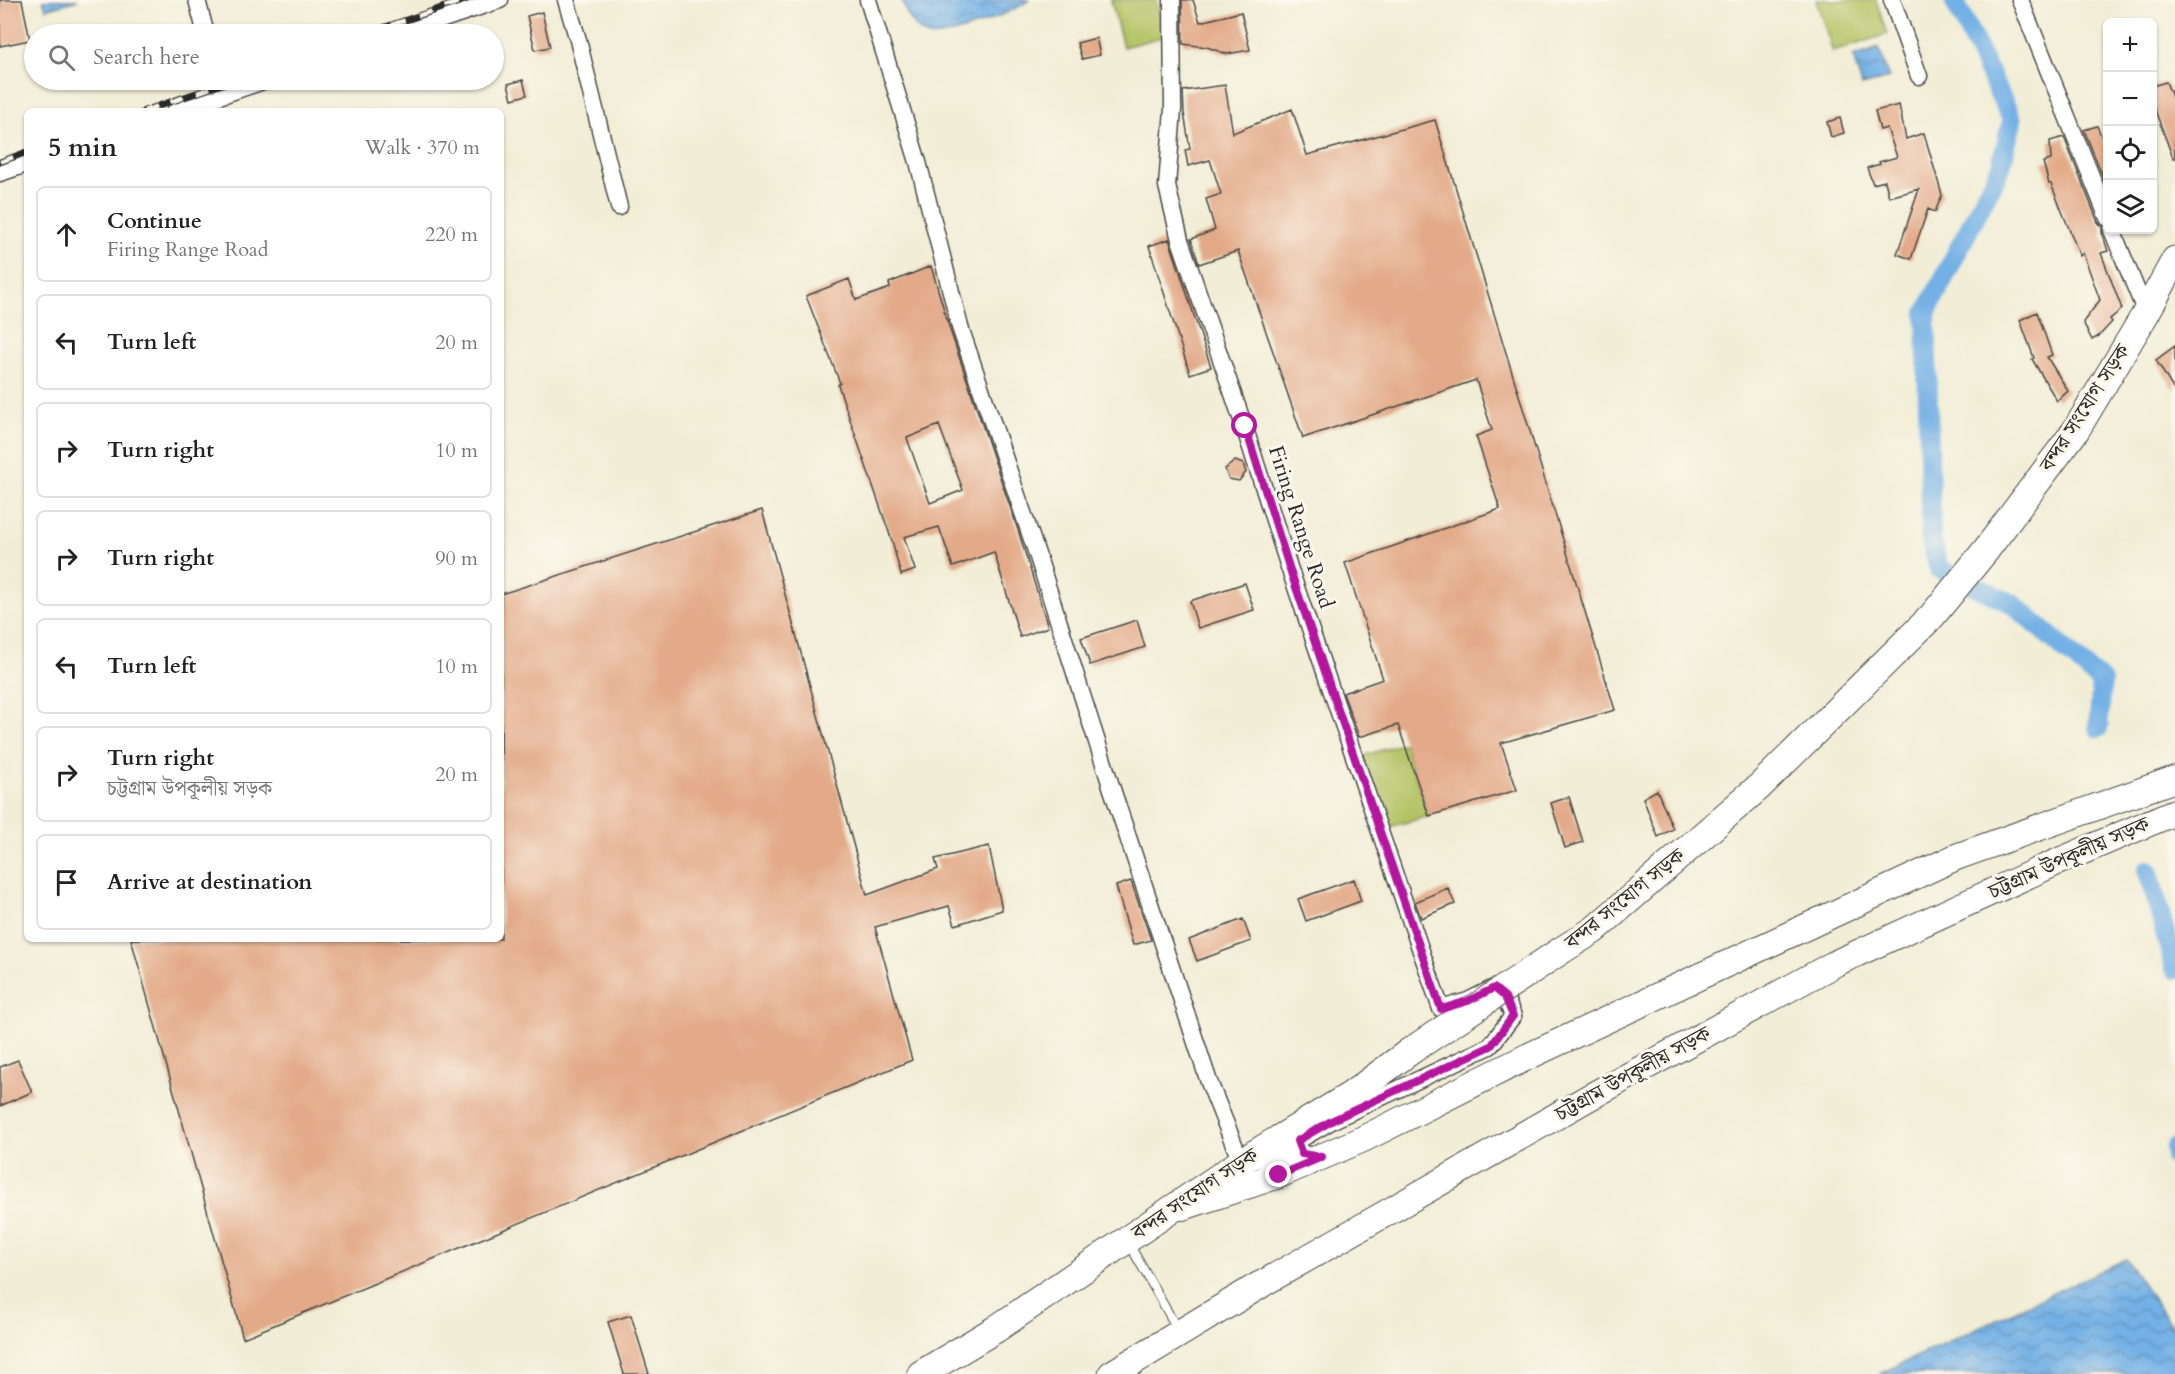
<!DOCTYPE html>
<meta charset="utf-8">
<style>
:root{--surface:#fff;--page:#f2f2f2;--text:#222;--muted:#767676;--line:#e0e0e0}
body{margin:0;font-family:Cardo,"Noto Serif Bengali",serif;background:var(--page);color:var(--text)}
.controls{position:absolute;right:18px;top:18px;display:grid;overflow:hidden;border-radius:9px;box-shadow:0 2px 4px #0004}
.controls button{width:54px;height:54px;display:grid;place-items:center;padding:0;border:0;border-bottom:2px solid var(--line);background:var(--surface);color:var(--text);font:30px sans-serif}
.stop{position:absolute;width:18px;height:18px;margin:-14px;border:4px solid #b5179e;border-radius:50%;background:#fff}
.stop.end{background:#b5179e;border-color:#fff;box-shadow:0 2px 6px #0008}
.list{margin:0;padding:0;list-style:none}
h2{display:flex;justify-content:space-between;align-items:center;height:78px;margin:0;padding:0 24px;font-size:26px}
h2 small{font-size:20px;font-weight:400;color:var(--muted)}
.list li{display:grid;grid-template-columns:39px 1fr auto;gap:18px;align-items:center;box-sizing:border-box;height:96px;margin:0 12px 12px;padding:0 12px;border:2px solid var(--line);border-radius:9px}
.list b{display:block;font-size:22px;white-space:nowrap}
.list p{margin:0;font-size:20px;white-space:nowrap;color:var(--muted)}
.list em{font-size:20px;font-style:normal;color:var(--muted)}
.icon{flex:none;width:33px;height:33px;fill:none;stroke:currentColor;stroke-width:2;stroke-linecap:round;stroke-linejoin:round}
.map{position:relative;flex:none;width:2175px;height:1374px;overflow:hidden}
.search{position:absolute;background:var(--surface);box-shadow:0 2px 4px #0004;left:24px;top:24px;width:480px;height:66px;display:flex;align-items:center;gap:15px;box-sizing:border-box;padding:0 21px;border-radius:33px;color:var(--muted);font-size:22px}
.panel{position:absolute;background:var(--surface);box-shadow:0 2px 4px #0004;left:24px;top:108px;width:480px;height:834px;border-radius:9px}
.map>svg:first-child{display:block}
</style>
<div class="map">
<svg width="2175" height="1374" viewBox="0 0 2175 1374">
<defs>
<pattern id="water-waves" width="16" height="10" patternUnits="userSpaceOnUse" patternTransform="scale(1.5)"><rect width="16" height="10" fill="#73b0e5"/><path d="M0 5q4-4 8 0t8 0" fill="none" stroke="#5f8fba"/></pattern>
</defs>
<rect width="100%" height="100%" fill="#fbf7ec"/>
<filter id="ink" filterUnits="userSpaceOnUse"><feTurbulence type="fractalNoise" baseFrequency=".0167" numOctaves="2"/><feDisplacementMap in="SourceGraphic" scale="12" xChannelSelector="R" yChannelSelector="G"/><feConvolveMatrix kernelMatrix="1 2 1 2 8 2 1 2 1" color-interpolation-filters="sRGB"/></filter>
<filter id="wash" filterUnits="userSpaceOnUse"><feTurbulence type="fractalNoise" baseFrequency=".008" numOctaves="4" result="noise"/><feDisplacementMap in="SourceGraphic" scale="24" xChannelSelector="R" yChannelSelector="G"/><feGaussianBlur stdDeviation="1.35" result="paint"/><feColorMatrix in="noise" values="0 0 0 0 0 0 0 0 0 0 0 0 0 0 0 0 0 1.4 0 .05"/><feComposite in="paint" operator="in"/></filter>
<g filter="url(#wash)">
<rect width="100%" height="100%" fill="#f1edd6"/>
<path fill="#b4c365" stroke="#707748" stroke-width="1.5" d="M1111,0H1156L1166,36L1123,47Z
M1816,0H1876L1887,34L1833,52Z
M1404,743L1429,816L1389,827L1363,756Z"/>
<path fill="url(#water-waves)" stroke="#4f6e88" stroke-width="1.5" d="M43,0H78L46,9Z
M902,0H1029C1015,12 945,40 929,36C916,33 905,12 902,0Z
M1879,48L1889,78L1862,86L1853,57Z
M2126,1259L2175,1331V1374H1879Z"/>
<g fill="none" stroke-linecap="round" stroke-linejoin="round">
<path stroke="#73b0e5" stroke-width="20" d="M1954,0L2012,120L2001,166L1926,313L1931,540L1939,569L2013,604L2102,682L2098,728
M2148,870L2175,969
M2175,1148V1157"/>
</g>
<g id="blocks">
<path fill="#e3aa89" fill-rule="evenodd" d="M0,0H22L30,40L0,46Z
M1182,0H1193L1200,22L1241,12L1250,50L1227,54L1207,47L1183,44Z
M542,12L550,47L535,50L527,16Z
M1096,38L1100,55L1082,59L1077,43Z
M523,80L527,95L512,99L508,84Z
M2166,82L2175,104V158H2173L2152,102V86Z
M1225,85L1233,133L1292,109L1307,155L1435,120L1615,710L1501,743L1517,790L1429,816L1398,725L1359,737L1343,693L1383,679L1345,563L1500,509L1476,436L1492,430L1476,380L1303,438L1238,251L1199,264L1191,239L1215,230L1206,199L1221,194L1210,160L1188,166L1185,150L1190,149L1184,113L1183,91Z
M1899,105L1906,139L1924,133L1942,195L1935,212L1928,209L1911,259L1897,254L1919,189L1889,197L1885,181L1873,184L1867,168L1880,164L1879,162L1897,157L1887,128L1880,130L1875,111Z
M1840,118L1844,133L1831,137L1827,122Z
M2097,126L2108,152V189L2084,130Z
M2064,137L2098,222L2102,227V233L2108,251L2101,253L2122,309L2110,319L2112,322L2099,336L2092,340L2083,322L2100,300L2083,253L2080,256L2051,184H2049L2043,162L2051,160L2050,141Z
M1169,239L1211,367L1190,374L1149,246Z
M931,266L950,330L1018,530L1048,627L1020,637L994,552L953,567L939,527L904,537L915,570L901,575L892,541L838,385L840,383L806,296L849,279L856,300L890,288L889,283ZM939,425L963,490L930,503L907,438Z
M2037,312L2052,355L2047,357L2068,391L2057,401L2032,359L2034,358L2020,320Z
M2175,346V392L2156,360Z
M1235,461L1243,464L1246,472L1239,481L1229,479L1225,469Z
M762,510L867,895L938,869L935,859L989,846L1002,910L955,925L949,906L875,927L912,1060L243,1338L131,939H501V594Z
M1245,583L1254,610L1198,628L1190,601Z
M1137,620L1145,647L1090,665L1081,638Z
M1657,790L1673,829L1658,837L1643,798Z
M1569,797L1583,842L1565,848L1551,803Z
M1354,879L1361,901L1306,921L1298,899Z
M1131,881L1151,940L1133,945L1116,886Z
M1448,888L1455,904L1421,918L1415,902Z
M1243,919L1251,941L1197,961L1189,940Z
M18,1060L32,1092L0,1106V1067Z
M631,1315L649,1374H624L608,1322Z"/>
</g>
</g>
<g filter="url(#ink)">
<use href="#blocks" fill-opacity="0" stroke="#494845" stroke-width="1.5"/>
<g fill="none" stroke-linecap="round" stroke-linejoin="round">
<defs>
<path id="service" d="M1128,1242L1178,1330"/>
<path id="minor" d="M197,0L206,34
M566,0L578,40L619,207
M868,0L918,162L960,327L1038,557L1112,789L1209,1082L1241,1162
M1172,0L1173,109L1167,186L1180,240L1244,426L1289,567L1441,1009L1468,1001L1494,988L1505,997L1513,1016L1490,1046L1333,1120L1297,1141L1302,1154L1322,1157
M1892,0L1919,76
M2020,0L2108,218
M399,34L500,0
M218,80L223,94
M175,111L266,80
M0,173L27,164
M2112,230L2146,313
M1259,1178L1297,1141"/>
<path id="primary" d="M1183,1207L1279,1175L1363,1139L1529,1056L1956,857L2175,779
M1260,1285L1588,1098L1836,963L2057,862L2175,812"/>
<path id="trunk" d="M1562,950L1594,930L1760,786L1932,616L1986,550L2076,430L2146,313L2175,260
M921,1374L996,1329L1241,1162L1351,1095L1409,1052
M1112,1374L1260,1285"/>
</defs>
<use href="#service" stroke="#494845" stroke-width="10"/>
<use href="#minor" stroke="#494845" stroke-width="19"/>
<use href="#primary" stroke="#494845" stroke-width="28"/>
<use href="#trunk" stroke="#494845" stroke-width="29"/>
<use href="#service" stroke="#fff" stroke-width="8"/>
<use href="#minor" stroke="#fff" stroke-width="16"/>
<use href="#primary" stroke="#fff" stroke-width="26"/>
<use href="#trunk" stroke="#fff" stroke-width="27"/>
<defs>
<path id="rail" d="M365,34L465,0
M144,111L234,80
M0,162L27,152"/>
</defs>
<use href="#rail" stroke="#2b2b2b" stroke-width="7"/>
<use href="#rail" stroke="#fbf7ec" stroke-width="4.5" stroke-dasharray="14" stroke-linecap="butt"/>
<defs>
<path id="trunk-bridge" d="M1409,1052L1562,950"/>
</defs>
<use href="#trunk-bridge" stroke="#494845" stroke-width="29" stroke-linecap="butt"/>
<use href="#trunk-bridge" stroke="#fff" stroke-width="27"/>
</g>
</g>
<g fill="none" stroke-linecap="round" stroke-linejoin="round" filter="url(#ink)">
<path stroke="#b5179e" stroke-width="8" d="M1245,426L1289,567L1441,1009L1468,1001L1494,988L1505,997L1513,1016L1491,1046L1333,1120L1297,1141L1302,1154L1322,1157L1279,1175"/>
</g>
<g text-anchor="middle" dominant-baseline="central" stroke-width="6" stroke-linejoin="round" paint-order="stroke">
<g font-size="21" fill="#2b2b2b" stroke="#fbf7ec">
<text transform="translate(2085 408) rotate(-57)">বন্দর সংযোগ সড়ক</text>
<text transform="translate(1301 527) rotate(72)">Firing Range Road</text>
<text transform="translate(2069 858) rotate(-24)">চট্টগ্রাম উপকূলীয় সড়ক</text>
<text transform="translate(1625 899) rotate(-39)">বন্দর সংযোগ সড়ক</text>
<text transform="translate(1633 1074) rotate(-29)">চট্টগ্রাম উপকূলীয় সড়ক</text>
<text transform="translate(1195 1194) rotate(-34)">বন্দর সংযোগ সড়ক</text>
</g>
</g>
</svg>
<div class="controls">
<button>+</button>
<button>−</button>
<button><svg class="icon" aria-label="locate" viewBox="0 0 24 24"><circle cx="12" cy="12" r="6"/><path d="M12 2v4M12 18v4M2 12h4M18 12h4"/></svg></button>
<button><svg class="icon" aria-label="layers" viewBox="0 0 24 24"><path d="M12 4l9 5-9 5-9-5zM3 14l9 5 9-5"/></svg></button>
</div>
<div class="stop" style="left:1245px;top:426px"></div>
<div class="stop end" style="left:1279px;top:1175px"></div>
<div class="search"><svg class="icon" aria-label="search" viewBox="0 0 24 24"><circle cx="10" cy="10" r="6"/><path d="M15 15l6 6"/></svg>Search here</div>
<section class="panel">
<h2>5 min<small>Walk · 370 m</small></h2>
<ul class="list">
<li><svg class="icon" aria-label="ahead" viewBox="0 0 24 24"><path d="M12 20V5M6 11l6-6 6 6"/></svg><div><b>Continue</b><p>Firing Range Road</p></div><em>220 m</em></li>
<li><svg class="icon" aria-label="left" viewBox="0 0 24 24"><path d="M17 20v-9H6M10 6l-5 5 5 5"/></svg><div><b>Turn left</b></div><em>20 m</em></li>
<li><svg class="icon" aria-label="right" viewBox="0 0 24 24"><path d="M7 20v-9h11M14 6l5 5-5 5"/></svg><div><b>Turn right</b></div><em>10 m</em></li>
<li><svg class="icon" aria-label="right" viewBox="0 0 24 24"><path d="M7 20v-9h11M14 6l5 5-5 5"/></svg><div><b>Turn right</b></div><em>90 m</em></li>
<li><svg class="icon" aria-label="left" viewBox="0 0 24 24"><path d="M17 20v-9H6M10 6l-5 5 5 5"/></svg><div><b>Turn left</b></div><em>10 m</em></li>
<li><svg class="icon" aria-label="right" viewBox="0 0 24 24"><path d="M7 20v-9h11M14 6l5 5-5 5"/></svg><div><b>Turn right</b><p>চট্টগ্রাম উপকূলীয় সড়ক</p></div><em>20 m</em></li>
<li><svg class="icon" aria-label="arrive" viewBox="0 0 24 24"><path d="M6 21V4h12l-3 4 3 4H6"/></svg><div><b>Arrive at destination</b></div></li>
</ul>
</section>
</div>
